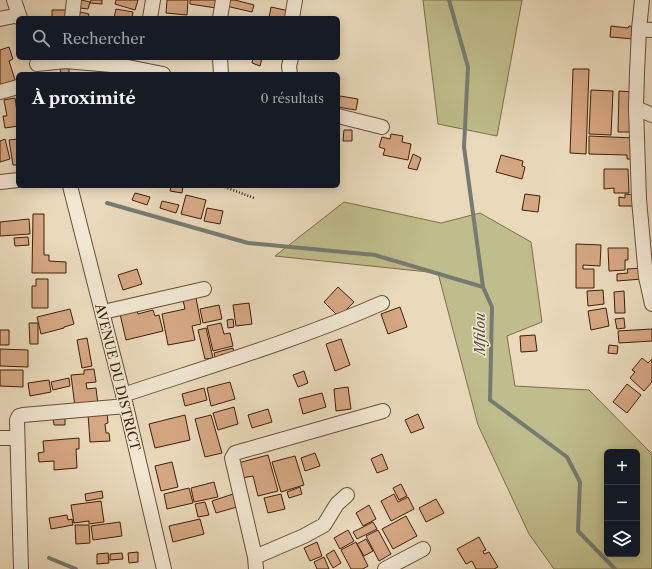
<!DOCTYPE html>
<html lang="fr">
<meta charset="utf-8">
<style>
:root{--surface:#171b24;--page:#242831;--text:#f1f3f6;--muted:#9ea1a6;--line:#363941}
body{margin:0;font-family:"Libre Caslon Text",serif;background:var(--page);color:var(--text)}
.controls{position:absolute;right:12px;bottom:12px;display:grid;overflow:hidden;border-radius:6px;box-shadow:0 2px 10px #0003}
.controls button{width:36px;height:36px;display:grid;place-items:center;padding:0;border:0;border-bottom:1px solid var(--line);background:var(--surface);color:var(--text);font:20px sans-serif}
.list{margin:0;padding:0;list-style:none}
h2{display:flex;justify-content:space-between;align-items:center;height:52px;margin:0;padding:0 16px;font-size:17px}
h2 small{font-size:13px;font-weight:400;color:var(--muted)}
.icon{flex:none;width:22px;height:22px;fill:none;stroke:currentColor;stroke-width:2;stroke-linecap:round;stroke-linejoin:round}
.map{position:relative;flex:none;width:652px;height:569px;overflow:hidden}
.search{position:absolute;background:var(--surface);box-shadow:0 2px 10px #0003;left:16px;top:16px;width:324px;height:44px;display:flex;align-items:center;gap:10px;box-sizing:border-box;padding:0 14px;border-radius:6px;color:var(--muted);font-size:15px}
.panel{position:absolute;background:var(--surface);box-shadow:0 2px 10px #0003;left:16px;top:72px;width:324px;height:116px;border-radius:6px}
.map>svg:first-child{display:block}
</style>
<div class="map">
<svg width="652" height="569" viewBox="0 0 652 569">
<rect width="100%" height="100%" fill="#eadabc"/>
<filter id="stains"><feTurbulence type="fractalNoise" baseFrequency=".005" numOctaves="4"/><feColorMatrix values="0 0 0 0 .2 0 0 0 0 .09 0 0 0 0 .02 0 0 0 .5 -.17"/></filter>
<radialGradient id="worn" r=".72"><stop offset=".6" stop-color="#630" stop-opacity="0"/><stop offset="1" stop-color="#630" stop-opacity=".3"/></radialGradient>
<path fill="#bfbd8b" stroke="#7f6e49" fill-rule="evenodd" d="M423,0H522L497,136L438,124Z
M344,202L441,223L480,213L531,242L542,322L507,336L515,386L589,390L652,454V569H554L529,534L478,425L438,273L275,256ZM607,452H637V554H607Z"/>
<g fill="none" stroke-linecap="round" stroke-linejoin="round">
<path stroke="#767b72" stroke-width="4" d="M449,0L468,67L464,147L483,287L492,307L490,400L567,457L580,482L578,531L615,569
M107,203L248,243L375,255L483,287
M49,558L76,569"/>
</g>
<path fill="#d6a783" stroke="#3f2007" d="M81,0L90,2L88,9L80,8Z
M91,0H102V4L90,3Z
M116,0H138L135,10L115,4Z
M167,0H188L187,15L166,13Z
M190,0H217L216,8L190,4Z
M228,0H235L254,5L252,12L226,6Z
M271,7L289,11L288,18H269Z
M116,9L133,12L132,18H114Z
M52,10H68V18H52Z
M80,12L89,14L88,18H78Z
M611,26L628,28L629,26L635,27L634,39L610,37Z
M9,47L13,59L9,61L16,83L0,88V50Z
M253,58H262L260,66L252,63Z
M60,68H69V74H61Z
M573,69H589L586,154L570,153Z
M591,90L613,91L611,135L589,134Z
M619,91L633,92L632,132H618Z
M340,96L358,99L356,110L338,107Z
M15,98L18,118V126L5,128L3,116H7L4,100Z
M344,130H352V141H343Z
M391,134L403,136L402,142L411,144L408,160L383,155L385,149L379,147L382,137L390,139Z
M589,136L635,138L634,159H627V155L589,154Z
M5,139L10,159L0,162V141Z
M18,139V165H13L9,140Z
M413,154L421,158L417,170L408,168Z
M501,155L523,161L522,166L525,167L522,179L496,172Z
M604,169H628L629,193H614V188L604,189Z
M171,186H183L182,193L170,191Z
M135,193L150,197L147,205L132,200Z
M525,194L540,196L538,212L522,210Z
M625,194L637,195V206H619V197L625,198Z
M186,195L206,200L201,219L181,214Z
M162,201L179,205L176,213L160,208Z
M207,208L223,211L220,224L204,221Z
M33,214H44V255H49V261L66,262V273H32Z
M29,219L30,234L0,236V222Z
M28,237L29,245L15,246L14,238Z
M576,244L601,245L600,266L583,265V269H594V288H576Z
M608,248H628V260H625V270L609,271Z
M641,268L642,279L617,281V274L628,273L627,269Z
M137,269L142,284L123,290L118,275Z
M36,279H48V308H32V286H36Z
M338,287L354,302L339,317L324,302Z
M603,290L604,304L588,306L587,291Z
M624,291L625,313H615L614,292Z
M196,298L201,324L192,326L195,340L168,345L162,314L185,309L183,300Z
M249,303L252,324L236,326L233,305Z
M219,305L222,319L203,323L200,309Z
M400,307L407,327L388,334L381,314Z
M606,308L609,326L591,330L588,311Z
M70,309L74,324L64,327V328L41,334L37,317Z
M137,310L138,314L153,310L155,316L159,315L163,331L126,340L120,314Z
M624,318L625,328L617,329L615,319Z
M233,319L234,327L228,328L227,320Z
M29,323H38V344H30Z
M221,323L224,334L230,333L233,346L213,351L207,326Z
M206,328L213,358L205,359L198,330Z
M652,329V341L619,343L618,331Z
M0,330H9V345H0Z
M535,335L537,351L521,352L520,336Z
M87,338L92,366L82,368L77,340Z
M341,339L350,365L335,371L326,344Z
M609,345L618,346L617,354L608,353Z
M233,348L235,356L224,359L223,354L221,355L222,359L216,361L214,353Z
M0,349L28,350V367L0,366Z
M642,358L648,363L652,359V382L644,391L630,378L635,372L632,370Z
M94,369L96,382L86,383L87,389L96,388L98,405L75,407L71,375L84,374V370Z
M0,370H23V387L0,386Z
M304,371L308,383L298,387L293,375Z
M69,378L70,386L53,390L51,382Z
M49,380L51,392L30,396L28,383Z
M230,382L235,399L211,406L207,388Z
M627,384L641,395L627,413L613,402Z
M348,387L351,409L336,411L334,389Z
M204,388L207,400L185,406L182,394Z
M322,393L326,407L303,414L299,399Z
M234,407L238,424L218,430L213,413Z
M268,409L272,422L252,428L248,415Z
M107,412L108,423L105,424L106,433H109L110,441L90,442L88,414Z
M418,414L424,428L411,433L405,420Z
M185,415L190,440L155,448L149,424Z
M211,415L222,453L205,457L195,419Z
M65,416V425H54L53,417Z
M79,438V449H76L77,468L54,470V461L39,462L38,453L44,452L43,441Z
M315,453L320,466L305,471L301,458Z
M382,454L388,469L377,473L371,459Z
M268,455L278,491L258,496L253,476L242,478L238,463Z
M295,456L304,485L281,492L272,462Z
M172,462L178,487L161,491L155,466Z
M214,482L218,497L194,502L191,488Z
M401,484L407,496L399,500L393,488Z
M300,487L302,494L289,498L287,492Z
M189,488L193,503L167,509L164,494Z
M102,491L103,498L86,501L85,494Z
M233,494L237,507L216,513L212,501Z
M281,494L285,509L268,513L264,498Z
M394,494L398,502L408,497L414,509L391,521L381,501Z
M436,499L444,513L426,522L419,508Z
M101,501L104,522L89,524V521L74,523L71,505Z
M205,502L209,515L198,517L195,504Z
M369,505L376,519L363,526L356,513Z
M67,515L68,520L72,519L73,525L51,529L49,518Z
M406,516L417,536L393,549L382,529Z
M200,519L204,534L173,542L169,526Z
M120,522L122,536L93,540L91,526Z
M373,522L377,529L357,539L353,532Z
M75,525H89L90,543L76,544Z
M348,530L354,541L340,549L334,538Z
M378,530L391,554L379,561L366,536Z
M479,537L486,550L483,551L484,554L489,552L498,567L494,569H476L472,561L466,564L457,549Z
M366,539L373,551L364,556L357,544Z
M317,542L322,556L310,561L304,548Z
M356,542L368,566L363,569H351L341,550Z
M334,550L341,563L333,568L326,555Z
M138,552V562L129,563L128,553Z
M108,553L109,563L97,564V554Z
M122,553L123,559L110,560V554Z
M324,557L329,569H317L314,562Z"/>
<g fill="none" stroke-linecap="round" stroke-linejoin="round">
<defs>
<path id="street" d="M14,0L20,18
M642,0L639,29L637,73L636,108L639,199L646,277L652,304
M72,18L74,0
M150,18L153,0
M220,18L223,0
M292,18L295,0
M0,19L19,15
M639,29L652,30
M220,58L221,74
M65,61L123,66L163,74
M37,64L65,61V58
M290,74L289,66L291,58
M0,92L18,87
M636,108L652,115
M338,116L382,127
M0,182L18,180
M70,186L126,406L164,569
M103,312L204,289
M123,395C210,366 298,340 382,303
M0,438H17
M255,557L304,536L324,525L332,512L337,504L347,495
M21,569L17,420L19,416L23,415L126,406
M256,569L255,557L232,458L235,453L383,411
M385,569L423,549"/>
</defs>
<use href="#street" stroke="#6a4e34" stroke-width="16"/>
<path stroke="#3f2007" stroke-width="2.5" stroke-dasharray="1 2" stroke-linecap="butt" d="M222,186L254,198
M124,188V186"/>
<use href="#street" stroke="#f1e7d3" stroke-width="14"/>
</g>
<g text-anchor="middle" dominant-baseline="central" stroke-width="3" stroke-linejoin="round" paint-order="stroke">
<g font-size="13" fill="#3f2007" stroke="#f1e7d3">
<text transform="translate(118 377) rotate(76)">AVENUE DU DISTRICT</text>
</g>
<g font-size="14" font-style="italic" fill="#5b4e3d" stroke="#f1e7d3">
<text transform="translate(480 334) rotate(-90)">Mfilou</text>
</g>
</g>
<rect width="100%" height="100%" filter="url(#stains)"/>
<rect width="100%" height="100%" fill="url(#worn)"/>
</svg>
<div class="controls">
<button>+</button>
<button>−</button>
<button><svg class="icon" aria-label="layers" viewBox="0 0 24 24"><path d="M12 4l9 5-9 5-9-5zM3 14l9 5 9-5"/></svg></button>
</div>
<div class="search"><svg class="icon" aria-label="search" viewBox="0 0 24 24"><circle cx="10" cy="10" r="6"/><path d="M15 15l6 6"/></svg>Rechercher</div>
<section class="panel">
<h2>À proximité<small>0 résultats</small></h2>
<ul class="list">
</ul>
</section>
</div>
